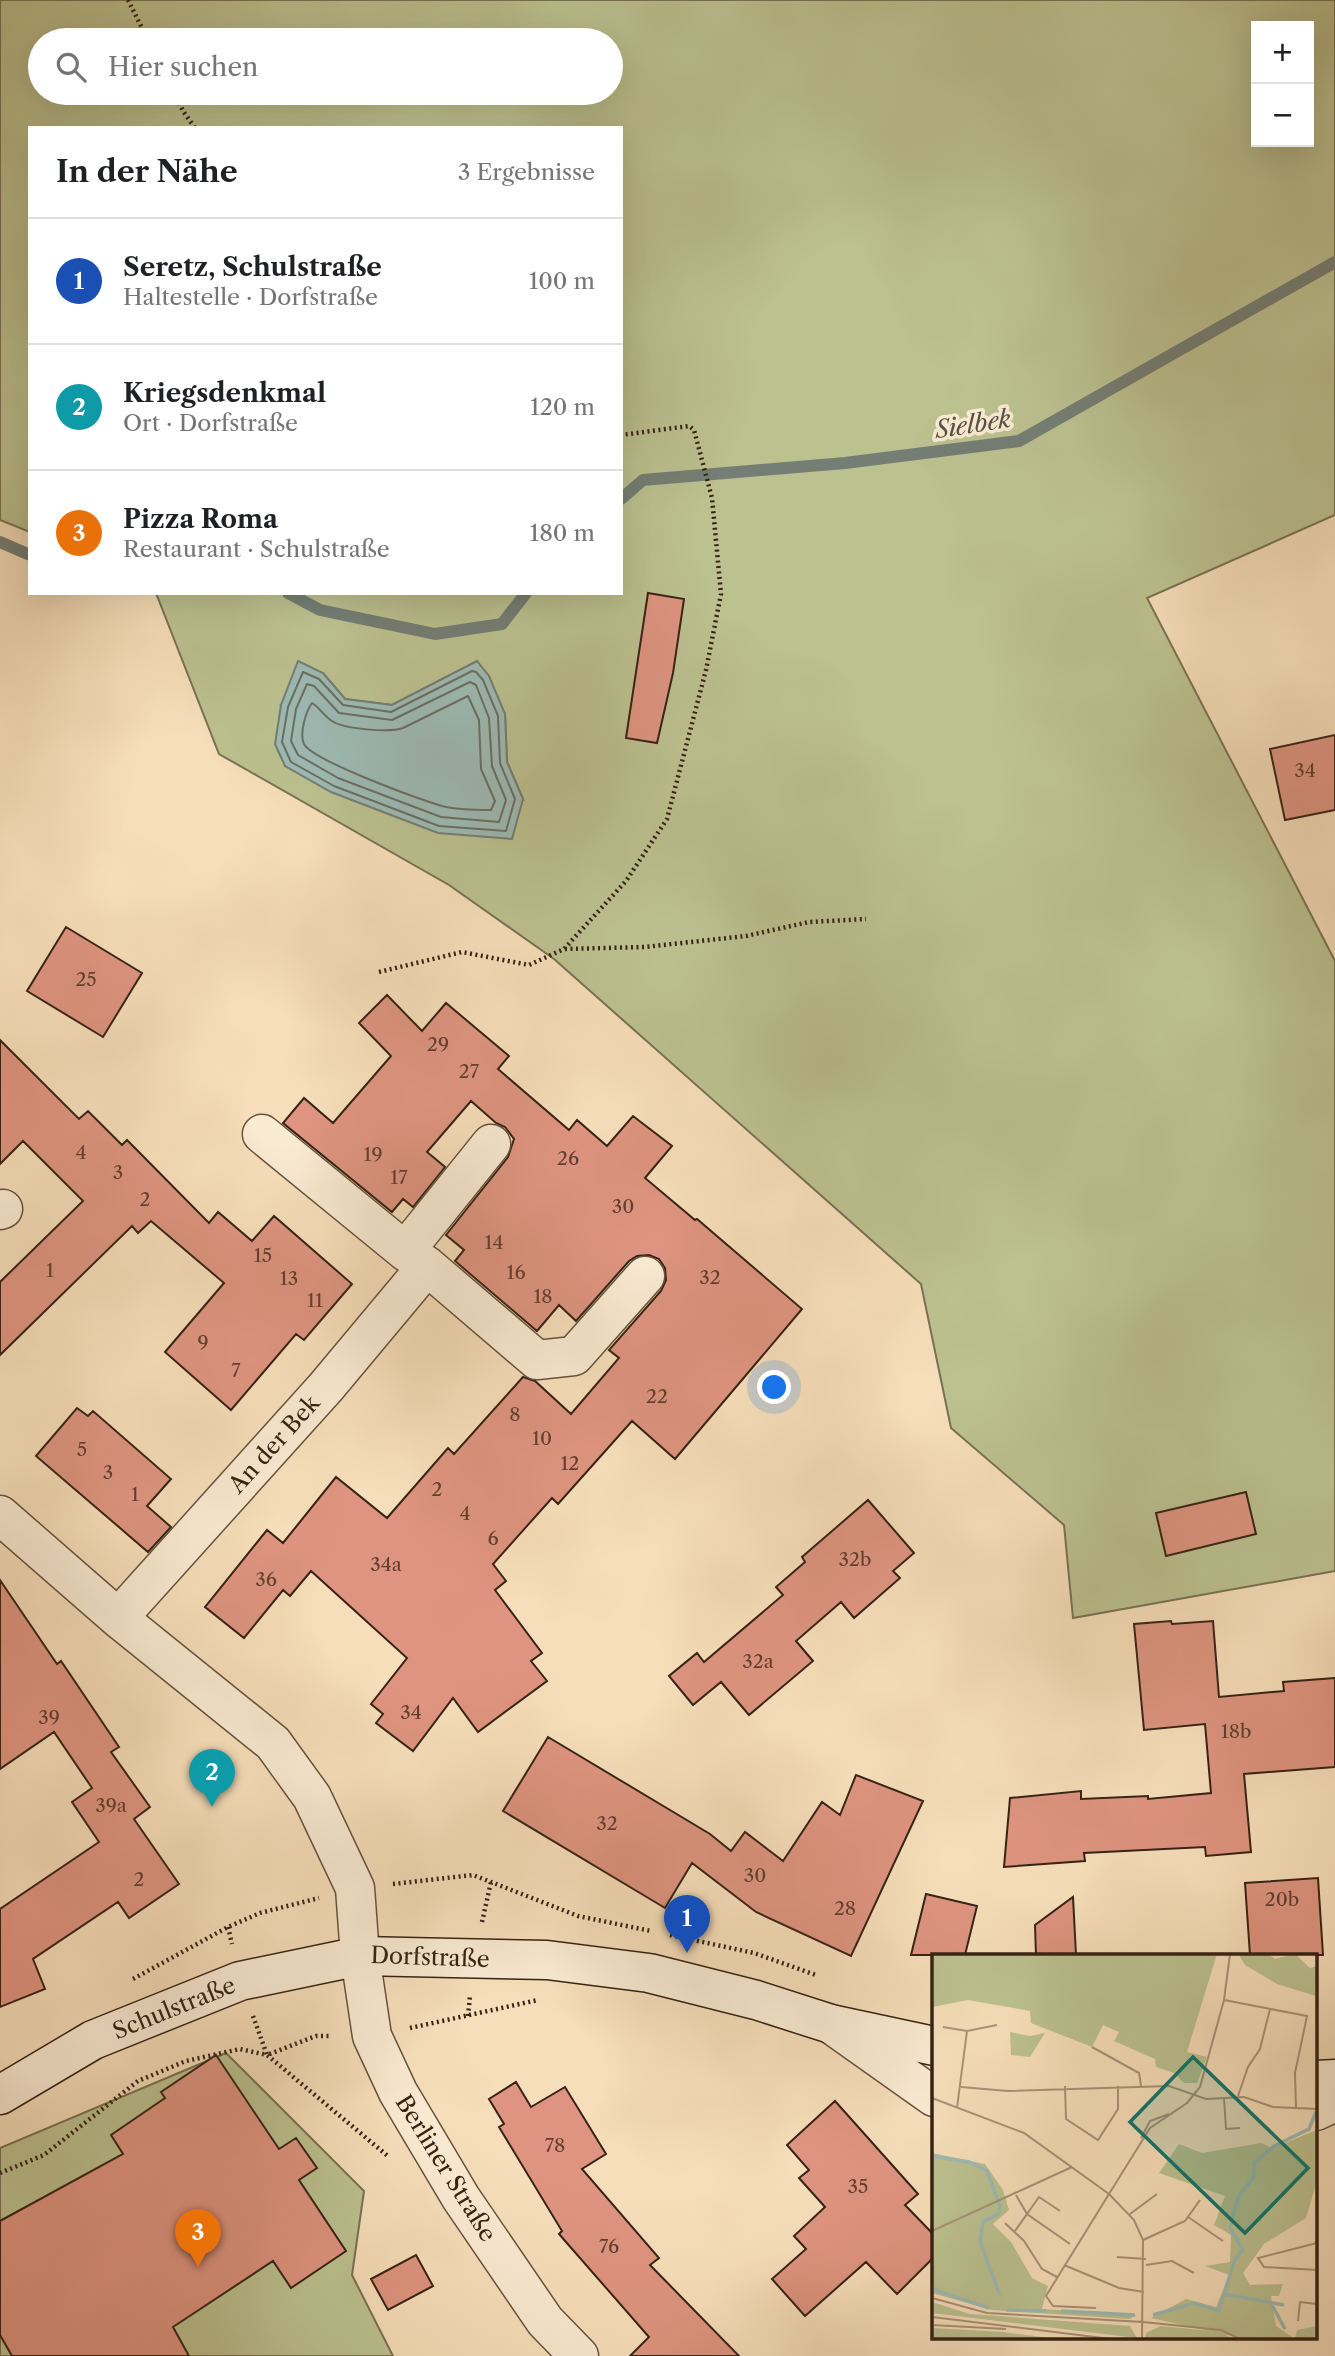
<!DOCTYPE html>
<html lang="de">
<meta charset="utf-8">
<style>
:root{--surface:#fff;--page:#f2f2f2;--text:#202124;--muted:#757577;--line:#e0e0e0;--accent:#8f2418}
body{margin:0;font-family:"Libre Caslon Text",serif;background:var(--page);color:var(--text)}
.controls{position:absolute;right:21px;top:21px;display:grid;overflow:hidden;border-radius:0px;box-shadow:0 7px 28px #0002}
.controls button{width:63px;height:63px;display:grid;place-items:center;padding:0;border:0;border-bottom:2px solid var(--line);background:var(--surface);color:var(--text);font:35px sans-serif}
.you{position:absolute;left:775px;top:1388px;width:24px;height:24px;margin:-18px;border:5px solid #fff;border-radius:50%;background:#1a73e8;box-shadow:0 0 0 10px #1a73e833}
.badge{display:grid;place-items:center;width:46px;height:46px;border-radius:50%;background:var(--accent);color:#fff;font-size:23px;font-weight:700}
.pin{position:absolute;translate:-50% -58px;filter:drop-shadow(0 2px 4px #0008)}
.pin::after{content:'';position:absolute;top:37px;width:24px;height:21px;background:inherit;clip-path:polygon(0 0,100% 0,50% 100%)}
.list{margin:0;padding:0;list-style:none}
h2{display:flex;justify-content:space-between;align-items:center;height:91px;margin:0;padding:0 28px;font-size:30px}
h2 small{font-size:23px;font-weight:400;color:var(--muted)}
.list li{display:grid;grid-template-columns:46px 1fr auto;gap:21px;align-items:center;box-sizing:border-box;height:126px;padding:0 28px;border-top:2px solid var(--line)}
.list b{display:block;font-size:26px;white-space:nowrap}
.list p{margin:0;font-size:23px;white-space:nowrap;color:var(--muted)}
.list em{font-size:23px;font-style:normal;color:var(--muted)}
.icon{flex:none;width:38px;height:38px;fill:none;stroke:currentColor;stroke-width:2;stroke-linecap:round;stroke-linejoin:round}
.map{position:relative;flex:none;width:1335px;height:2356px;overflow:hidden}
.search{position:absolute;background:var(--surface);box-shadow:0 7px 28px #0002;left:28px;top:28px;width:595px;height:77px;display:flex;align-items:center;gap:18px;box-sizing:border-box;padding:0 24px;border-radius:38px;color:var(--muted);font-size:26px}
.panel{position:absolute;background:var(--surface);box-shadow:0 7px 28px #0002;left:28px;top:126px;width:595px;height:469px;border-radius:0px}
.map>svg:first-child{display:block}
</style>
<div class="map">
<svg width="1335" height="2356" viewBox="0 0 1335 2356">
<rect width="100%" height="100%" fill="#f6deba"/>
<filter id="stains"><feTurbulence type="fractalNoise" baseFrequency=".00286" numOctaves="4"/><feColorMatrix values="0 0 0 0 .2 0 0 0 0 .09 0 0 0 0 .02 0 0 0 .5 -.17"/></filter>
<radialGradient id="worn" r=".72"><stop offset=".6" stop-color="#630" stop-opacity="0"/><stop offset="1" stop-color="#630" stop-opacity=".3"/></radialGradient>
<path fill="#bcc190" stroke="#797252" stroke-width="2" fill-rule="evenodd" d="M0,0H1335V515L1147,598L1335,961V1571L1073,1618L1064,1525L951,1428L921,1284L554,959L449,885L219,754L156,593H621V128H30V532L0,520ZM1256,26H1309V142H1256ZM40,40H611V93H40ZM477,661L505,714L507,762L523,799L281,705L323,673L345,699L392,705Z
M226,2053L364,2191L352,2275L393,2356H0V2148Z"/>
<path fill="#9dbbb5" stroke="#747e75" stroke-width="2" d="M298,661L323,673L345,699L392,705L477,661L489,676L505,714L507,762L523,799L512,839L438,833L331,792L285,766L275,744L281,705Z"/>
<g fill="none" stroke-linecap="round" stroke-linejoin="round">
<path stroke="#6a6f64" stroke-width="2" d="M472,671L476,672L483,680L498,716L500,763L515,799L506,831L439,826L334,786L291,762L282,742L288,707L303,672L319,679L343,705L391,712Z
M470,682L476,685L489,718L492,766L506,800L499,822L441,817L338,778L298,755L291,741L296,709L307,684L314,686L339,713L392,720Z
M468,696L479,720L481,769L495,801L491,810C475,810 457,810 442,806C419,799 313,761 304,744C299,734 306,711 312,703C319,707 324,716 332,721C344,729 389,733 403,728Z"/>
<path stroke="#747e75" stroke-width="12" d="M621,499L643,480L845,463L1019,441L1335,262
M0,542L30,555
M288,593L320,610L435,634L502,624L526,593"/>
</g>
<path fill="#de9480" stroke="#362314" stroke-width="2" d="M648,593L684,599L673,673L657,743L626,738Z
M1335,735V810L1285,820L1270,749Z
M66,927L142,973L103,1037L27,991Z
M387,995L422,1031L446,1003L509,1056L498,1069L569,1130L577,1120L607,1146L633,1116L672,1146L645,1178L695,1220L697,1219L802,1309L675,1459L632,1421L558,1504L552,1498L493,1564L506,1581L495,1590L542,1653L531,1661L547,1681L478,1732L453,1698L413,1751L376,1723L383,1714L371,1704L407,1658L311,1571L290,1596L283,1590L244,1638L205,1607L267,1530L283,1543L336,1477L387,1518L448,1448L454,1454L523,1377L535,1381L571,1414L619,1358L609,1350L661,1291L666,1280L665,1268L659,1259L649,1255L637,1256L629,1261L576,1321L559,1305L537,1331L455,1261L464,1250L446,1235L508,1157L514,1139L505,1127L496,1123L471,1101L427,1152L445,1167L413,1207L403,1199L392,1212L283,1123L304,1098L333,1123L391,1056L359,1023Z
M0,1040L79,1119L88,1111L122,1145L127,1140L209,1223L218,1212L252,1241L274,1216L352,1284L304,1340L296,1334L231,1410L165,1352L224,1283L151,1221L138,1233L132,1226L0,1355V1282L83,1201L23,1141L0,1164Z
M77,1408L88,1416L93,1411L171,1479L147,1506L171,1527L148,1552L36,1456Z
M1246,1492L1256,1534L1166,1556L1156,1513Z
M868,1500L914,1553L893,1571L900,1578L854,1618L841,1602L796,1641L813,1661L749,1715L721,1682L693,1705L669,1676L697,1653L704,1662L783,1595L776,1587L805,1562L802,1557Z
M0,1580L57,1664L61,1661L119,1747L111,1752L150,1807L134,1819L179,1884L129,1918L118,1902L33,1959L45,1989L0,2007V1909L99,1842L72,1802L92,1788L54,1732L0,1769Z
M1171,1621L1172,1624L1213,1621L1219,1697L1284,1691L1283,1682L1335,1678V1767L1244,1774L1251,1852L1206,1856L1205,1847L1084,1853L1085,1861L1004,1867L1010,1798L1081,1791V1799L1148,1796V1799L1211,1793L1205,1724L1144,1730L1134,1624Z
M548,1737L710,1834L731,1851L745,1832L783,1861L822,1802L840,1815L856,1775L923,1801L851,1956L756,1912L692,1863L665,1908L503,1811Z
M1318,1878L1323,1955H1250L1245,1883Z
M926,1894L977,1906L965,1955H911Z
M1073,1897L1076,1955H1036L1035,1925Z
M216,2055L279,2149L296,2138L317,2168L299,2180L346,2251L291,2288L273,2261L173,2327L189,2356H12L0,2335V2221L123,2154L111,2135L165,2098L161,2092Z
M516,2082L531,2107L565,2087L606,2154L582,2169L659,2258L650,2265L739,2356H630L649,2337L559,2234L562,2231L499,2127L504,2124L489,2099Z
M835,2101L918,2194L905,2205L934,2235V2257L897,2294L866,2262L805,2316L772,2279L806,2249L794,2236L825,2207L799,2178L809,2170L787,2145Z
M416,2255L433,2286L388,2310L371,2279Z"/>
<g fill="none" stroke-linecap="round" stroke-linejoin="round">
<defs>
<path id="minor" d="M0,1210L3,1209
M405,1251L491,1144
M427,1266L537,1360L574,1356L645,1276
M0,1515L118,1618L273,1743L312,1797L355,1888L360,1956L372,2036L398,2092L461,2198L545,2321L579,2356
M118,1618L326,1387L427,1266L405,1251L262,1134
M831,2024L934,2097
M1316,2111L1335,2102"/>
<path id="secondary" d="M1316,2080L1335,2079
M0,2095L93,2040L240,1981L360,1956L547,1960L649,1973L756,2000L831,2024L934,2046"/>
</defs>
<use href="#minor" stroke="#66523e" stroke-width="41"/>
<use href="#secondary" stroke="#362314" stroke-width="41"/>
<path stroke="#362314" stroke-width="4.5" stroke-dasharray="2 3.5" stroke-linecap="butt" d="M128,0L148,40
M174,93L183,111L195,128
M565,949L645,947L746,936L809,922L866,919
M379,972L462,952L529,965L564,949L626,881L667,819L706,670L721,594L712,498L694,430L689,426L621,435
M393,1884L473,1875L578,1916L651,1931
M482,1922L491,1882
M228,1927L232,1944
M670,1935L754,1953L816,1975
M133,1979L228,1927L260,1913L319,1898
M253,2016L267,2055L316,2036H332
M468,2016L470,1996
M410,2028L538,2000
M0,2173L44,2155L138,2081L186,2061L240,2049L267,2055L389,2157"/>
<use href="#minor" stroke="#f9ead2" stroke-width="38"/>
<use href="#secondary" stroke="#f9ead2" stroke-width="38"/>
</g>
<g text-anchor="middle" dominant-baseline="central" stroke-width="7" stroke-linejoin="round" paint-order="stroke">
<g font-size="19" fill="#603f2f">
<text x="1305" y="770">34</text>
<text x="86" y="979">25</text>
<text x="438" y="1044">29</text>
<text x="469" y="1071">27</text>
<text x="81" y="1152">4</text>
<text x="373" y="1154">19</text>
<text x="568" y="1158">26</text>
<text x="118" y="1172">3</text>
<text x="399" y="1177">17</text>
<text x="145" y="1199">2</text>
<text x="623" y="1206">30</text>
<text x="494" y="1242">14</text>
<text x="263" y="1255">15</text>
<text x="50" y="1270">1</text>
<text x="516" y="1272">16</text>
<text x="710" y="1277">32</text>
<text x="289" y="1278">13</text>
<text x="543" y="1296">18</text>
<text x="315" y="1300">11</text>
<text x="203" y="1342">9</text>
<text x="236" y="1370">7</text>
<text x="657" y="1396">22</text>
<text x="515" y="1414">8</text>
<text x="542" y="1438">10</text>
<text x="82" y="1449">5</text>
<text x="570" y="1463">12</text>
<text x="108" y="1472">3</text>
<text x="437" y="1489">2</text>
<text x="135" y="1494">1</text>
<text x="465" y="1513">4</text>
<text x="493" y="1538">6</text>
<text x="855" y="1559">32b</text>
<text x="386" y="1564">34a</text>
<text x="266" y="1579">36</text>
<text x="758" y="1661">32a</text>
<text x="411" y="1712">34</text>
<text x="49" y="1717">39</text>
<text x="1236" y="1731">18b</text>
<text x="111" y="1805">39a</text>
<text x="607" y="1823">32</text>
<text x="755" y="1875">30</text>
<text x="139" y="1879">2</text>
<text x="1282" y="1899">20b</text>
<text x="845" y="1908">28</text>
<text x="555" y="2145">78</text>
<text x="858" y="2186">35</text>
<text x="609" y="2246">76</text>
</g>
<g font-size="23" fill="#362314" stroke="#f9ead2">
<text transform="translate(274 1444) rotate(-48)">An der Bek</text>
<text transform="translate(430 1957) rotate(2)">Dorfstraße</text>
<text transform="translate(174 2008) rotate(-22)">Schulstraße</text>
<text transform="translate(446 2168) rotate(58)">Berliner Straße</text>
</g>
<g font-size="24" font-style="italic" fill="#555144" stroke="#f9ead2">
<text transform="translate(973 424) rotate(-9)">Sielbek</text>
</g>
</g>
<g transform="translate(932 1954)">
<rect width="385" height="385" fill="#f6deba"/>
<path d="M0,0H285L255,98L275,103L265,129H252L242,119L224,113L223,105L182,87L187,78L171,71L160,93L99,69L98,57L36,46L0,53ZM294,0H336L343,5L363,0L378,14L385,12V52L384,42L345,30L313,11L307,1ZM78,78L98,82L113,79L98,103L79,101ZM385,176V227L374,264L332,290L311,319L318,331L351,330L347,342H339L344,372L363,385L365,376L385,372V385H313L219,364L254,345L284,353L297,321L273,312L298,308L299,281L282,271L293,242L227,219L247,190L270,199L329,189L340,194ZM0,199L53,210L71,236L77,256L61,270L79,288L100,324L116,332L110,355L205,361L197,365L60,356L0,339ZM0,348L38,360L198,372L205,384L0,359ZM229,372L289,378L301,385H213L214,379ZM0,374L71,378L127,385H0Z" fill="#bcc190"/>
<path fill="none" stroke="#9dbbb5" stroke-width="3.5" d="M0,202L37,208L55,217L68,252L66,260L51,268L48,288L68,341M0,335L57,354M292,340L352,351M340,351L353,375M74,356L114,357M129,357L203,361M221,361L262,349L287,357L303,305L311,296L298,274L306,243L322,223V209L342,192L377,175L384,158"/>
<path fill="none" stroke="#a99378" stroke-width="2" d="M292,46L375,62L363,119L364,154M11,73L35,77L65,71M160,93L207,119L209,132M133,132L134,165L166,186L186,155V132M29,133L76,137L237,132L274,145L312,143L341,153L385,155M306,142L316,113L328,95L338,55M0,144L92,179L177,240L114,342L121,352L164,354M292,144L294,175L308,174M25,154L35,77M209,184L218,167L237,160M84,241L95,260L138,290M198,260L225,240M256,263L291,287M73,269L92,287L110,315L125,323M0,277L140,213M83,277L107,243L128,257M211,286L253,267L268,246M385,289L326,304L332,313L385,316M185,303L214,305M132,311L187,334L212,338M214,311L240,307L262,319M0,344L55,359L211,368M0,363L179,385M366,367L368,348L385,350M211,368L289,376L308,385M0,371L74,375M210,385L211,286L202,266L177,240L218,174L255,149L268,133L292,46L298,0"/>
<path fill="#0f766e" fill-opacity="0.15" stroke="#0f766e" stroke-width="3.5" d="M261,103L376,214L313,279L198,168Z"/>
<rect width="385" height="385" fill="none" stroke="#362314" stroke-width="3.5"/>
</g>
<rect width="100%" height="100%" filter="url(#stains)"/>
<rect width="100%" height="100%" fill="url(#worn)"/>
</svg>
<div class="controls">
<button>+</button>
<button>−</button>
</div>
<div class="you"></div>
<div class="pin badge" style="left:687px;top:1953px;background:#1a4fb4">1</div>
<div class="pin badge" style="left:212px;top:1807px;background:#0f9aa8">2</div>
<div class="pin badge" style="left:198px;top:2267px;background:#e8710a">3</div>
<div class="search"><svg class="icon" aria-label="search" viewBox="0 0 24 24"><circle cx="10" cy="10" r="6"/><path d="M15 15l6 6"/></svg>Hier suchen</div>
<section class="panel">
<h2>In der Nähe<small>3 Ergebnisse</small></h2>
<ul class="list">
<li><span class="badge" style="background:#1a4fb4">1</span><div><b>Seretz, Schulstraße</b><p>Haltestelle · Dorfstraße</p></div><em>100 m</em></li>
<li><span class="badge" style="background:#0f9aa8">2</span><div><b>Kriegsdenkmal</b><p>Ort · Dorfstraße</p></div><em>120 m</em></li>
<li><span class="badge" style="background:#e8710a">3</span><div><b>Pizza Roma</b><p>Restaurant · Schulstraße</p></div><em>180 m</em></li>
</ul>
</section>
</div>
